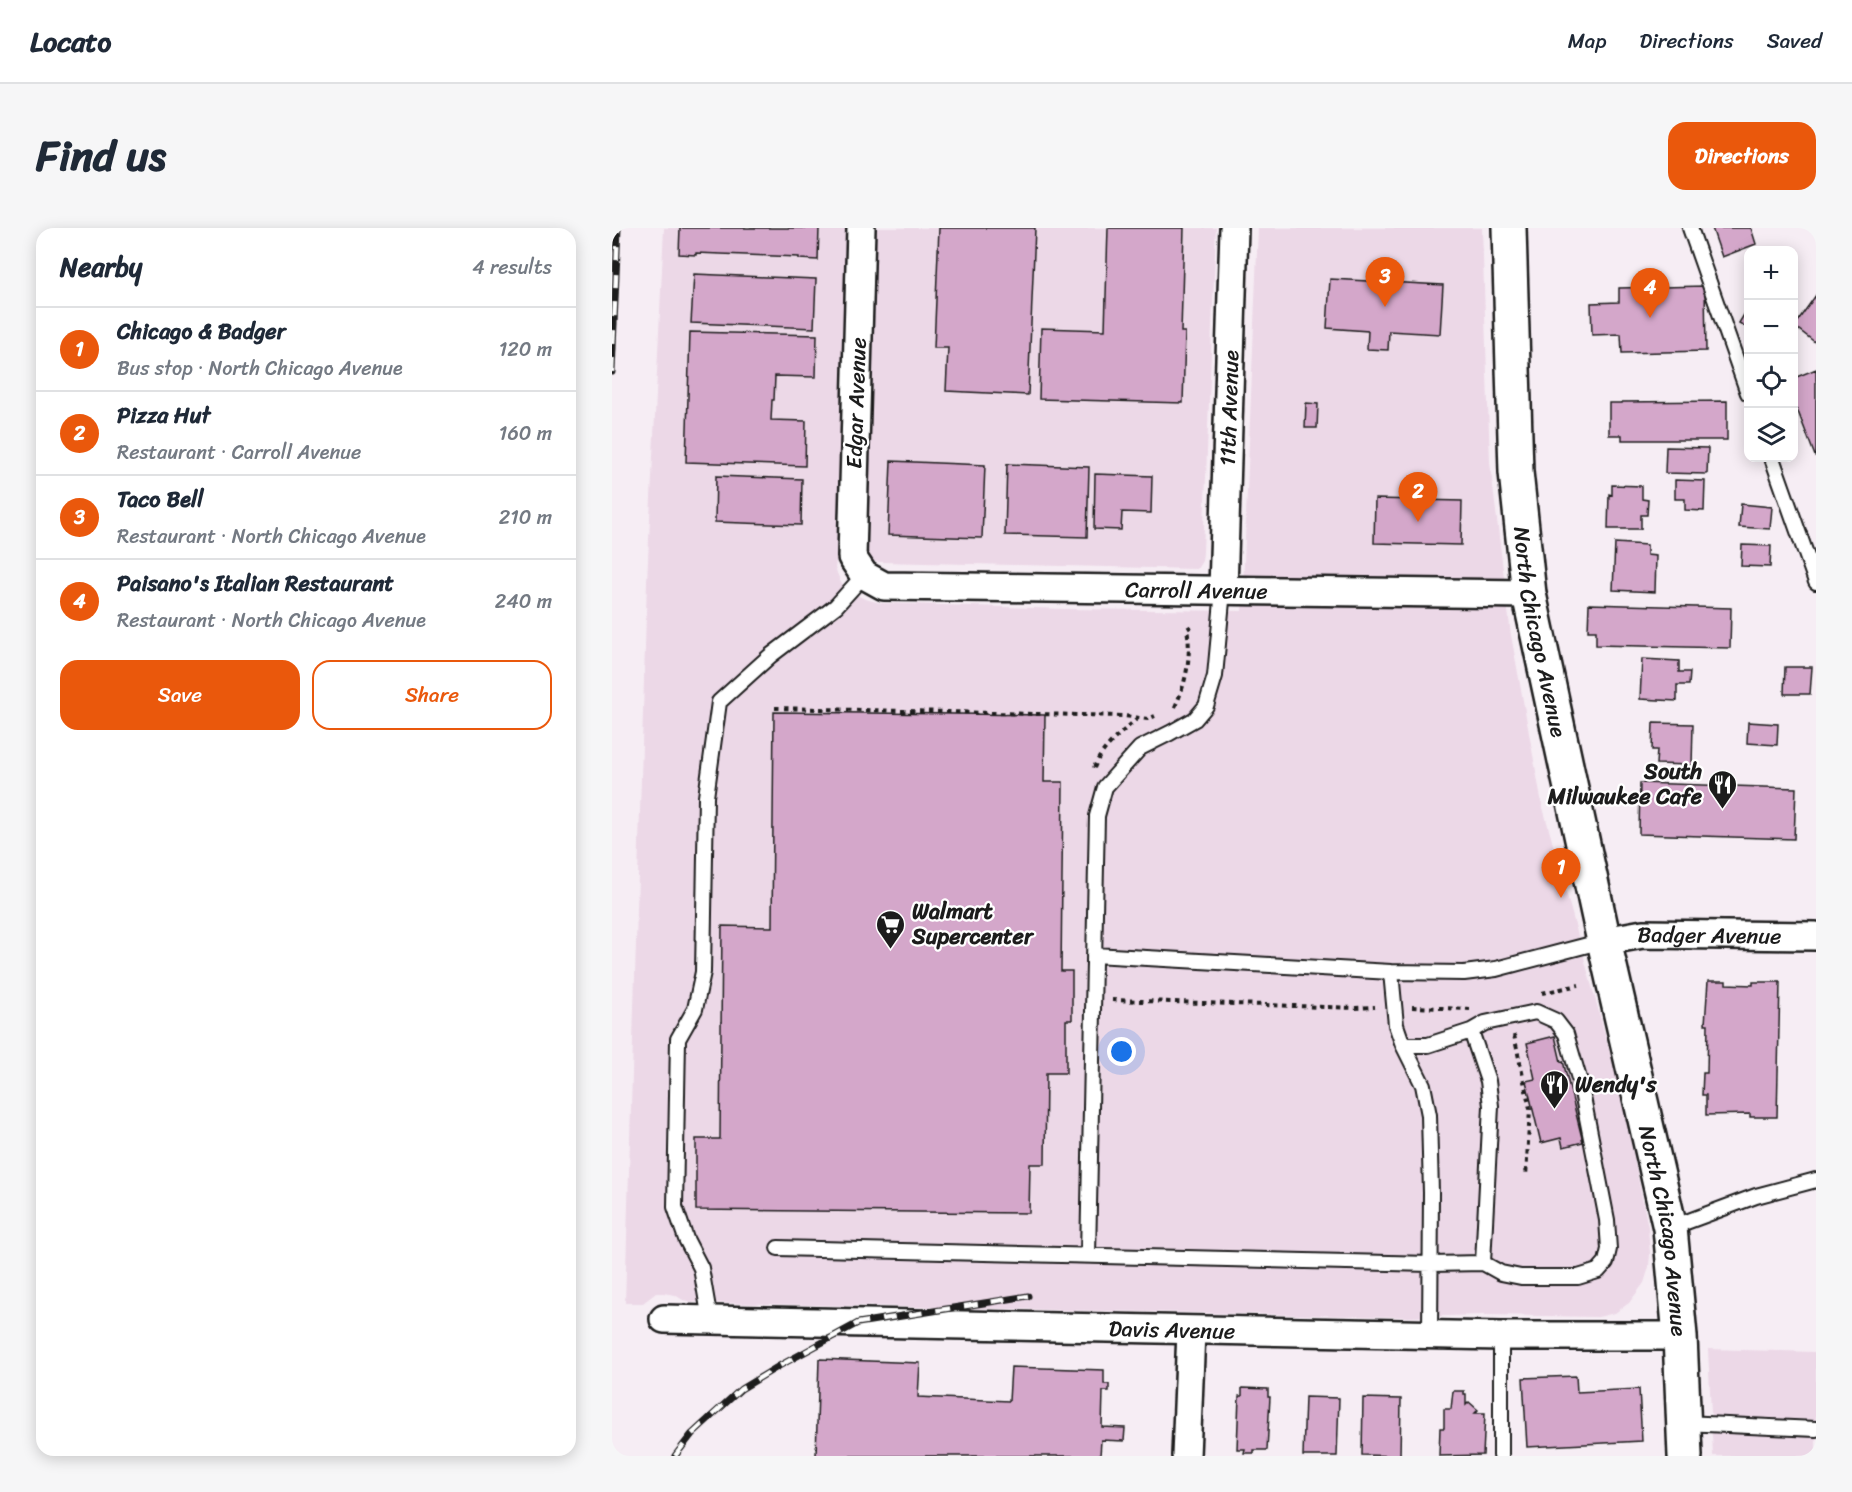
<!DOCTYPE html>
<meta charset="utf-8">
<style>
:root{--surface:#fff;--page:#f6f6f7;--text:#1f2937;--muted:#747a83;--line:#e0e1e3;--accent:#ea580c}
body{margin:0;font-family:Sriracha,sans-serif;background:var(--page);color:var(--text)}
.controls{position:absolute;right:18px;top:18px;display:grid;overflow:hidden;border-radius:12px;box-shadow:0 3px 15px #0003}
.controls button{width:54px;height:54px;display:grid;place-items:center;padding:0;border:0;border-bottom:2px solid var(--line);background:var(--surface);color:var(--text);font:30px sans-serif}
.you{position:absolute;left:510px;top:824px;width:21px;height:21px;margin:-15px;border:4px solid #fff;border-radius:50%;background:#1a73e8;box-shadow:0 0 0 9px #1a73e833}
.badge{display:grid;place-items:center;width:39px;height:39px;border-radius:50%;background:var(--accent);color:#fff;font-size:20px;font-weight:700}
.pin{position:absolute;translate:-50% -50px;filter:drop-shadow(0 2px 3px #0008)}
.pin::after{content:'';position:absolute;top:32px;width:21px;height:18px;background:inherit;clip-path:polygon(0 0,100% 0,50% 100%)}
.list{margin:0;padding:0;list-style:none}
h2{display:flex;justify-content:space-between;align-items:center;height:78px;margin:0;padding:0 24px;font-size:26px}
h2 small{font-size:20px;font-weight:400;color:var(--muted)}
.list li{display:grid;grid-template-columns:39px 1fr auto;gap:18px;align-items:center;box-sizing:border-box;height:84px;padding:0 24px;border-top:2px solid var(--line)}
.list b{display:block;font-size:22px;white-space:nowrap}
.list p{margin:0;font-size:20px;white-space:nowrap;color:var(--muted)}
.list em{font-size:20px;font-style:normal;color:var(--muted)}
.actions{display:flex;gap:12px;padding:18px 24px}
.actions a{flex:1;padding:14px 0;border:2px solid var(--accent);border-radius:18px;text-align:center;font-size:21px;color:var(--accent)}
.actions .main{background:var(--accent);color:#fff}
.icon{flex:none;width:33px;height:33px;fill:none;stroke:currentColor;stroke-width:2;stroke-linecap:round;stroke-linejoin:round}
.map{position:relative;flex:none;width:1204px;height:1228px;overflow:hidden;border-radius:18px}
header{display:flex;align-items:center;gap:36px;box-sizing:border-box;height:84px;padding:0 30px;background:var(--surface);border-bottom:2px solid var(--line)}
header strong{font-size:28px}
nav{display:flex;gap:33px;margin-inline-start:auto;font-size:21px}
.intro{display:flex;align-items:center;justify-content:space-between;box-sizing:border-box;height:144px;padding:0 36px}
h1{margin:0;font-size:42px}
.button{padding:15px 27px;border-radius:18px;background:var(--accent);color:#fff;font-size:21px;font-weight:700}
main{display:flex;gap:36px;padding:0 36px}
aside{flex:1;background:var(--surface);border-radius:18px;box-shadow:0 3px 15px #0003}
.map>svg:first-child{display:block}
</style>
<header>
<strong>Locato</strong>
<nav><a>Map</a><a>Directions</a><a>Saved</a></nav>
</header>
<div class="intro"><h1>Find us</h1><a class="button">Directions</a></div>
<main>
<aside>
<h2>Nearby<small>4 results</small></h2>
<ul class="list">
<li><span class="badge">1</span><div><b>Chicago &amp; Badger</b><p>Bus stop · North Chicago Avenue</p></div><em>120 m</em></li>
<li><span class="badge">2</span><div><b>Pizza Hut</b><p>Restaurant · Carroll Avenue</p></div><em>160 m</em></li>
<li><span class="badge">3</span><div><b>Taco Bell</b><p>Restaurant · North Chicago Avenue</p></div><em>210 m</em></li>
<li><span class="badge">4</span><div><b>Paisano's Italian Restaurant</b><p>Restaurant · North Chicago Avenue</p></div><em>240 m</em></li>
</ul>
<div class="actions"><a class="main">Save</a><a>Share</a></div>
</aside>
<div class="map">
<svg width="1204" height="1228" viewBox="0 0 1204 1228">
<rect width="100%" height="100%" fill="#f6edf4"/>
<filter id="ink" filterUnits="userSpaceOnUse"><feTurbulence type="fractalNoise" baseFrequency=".0167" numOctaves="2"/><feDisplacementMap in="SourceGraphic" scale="12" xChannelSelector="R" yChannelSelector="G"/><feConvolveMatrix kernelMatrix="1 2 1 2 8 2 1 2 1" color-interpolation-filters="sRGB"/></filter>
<g filter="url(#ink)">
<path fill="#ecd8e7" d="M52,0H604L591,324L590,333L585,341L224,333L223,340L229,355L237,363L253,371L269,375L454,381L630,383L646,0H870L878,234L899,407L930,576L1009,865L1036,999L1038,1025L1037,1039L1032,1055L1017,1075L1003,1085L986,1089L872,1087L796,1089L104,1075L80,1074L71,1072L63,1067L51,1065H44L31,1075H13L35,353Z
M1096,1121L1204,1124V1228H1101Z"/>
<path fill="#d4a7ca" stroke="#1c1c1c" stroke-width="1.5" d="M68,0H207L206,32L187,31V29L84,25V27L67,26Z
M327,0H423L416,167L334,163L336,120H322Z
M496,0H572L569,104H573L571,175L427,171L429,100L493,102Z
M1100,0H1139L1144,16L1110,29Z
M82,46L204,51L202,100L79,95Z
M718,51L831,57L828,106L777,103L776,122L755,121L756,103L715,100Z
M1093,58L1094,123L1010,125L1009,106L980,107L979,75L1007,74V60Z
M1204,67V115L1182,98Z
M1133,85L1136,87V100L1127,95Z
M78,104L205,107L204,149L163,148L162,172H160L159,192L194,193L193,238L74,234Z
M1204,141V227L1203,228L1182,173V150Z
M1115,173V212H1010V207H997V175H1010V174Z
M694,175L706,176L705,200H693Z
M1054,219L1096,220L1095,246L1053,245Z
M279,233L373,237L370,310L276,307Z
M395,236L477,239L475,309L393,307Z
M483,246L540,248L539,285L510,284L509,302L482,301Z
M104,248L190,251L189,297L103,294Z
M1063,252L1093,253L1092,283L1073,282V271H1063Z
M1000,257L1030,258V271L1036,272L1035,287H1029V301H996L997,266L1000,267Z
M763,271L850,273L849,317L762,315Z
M1129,276L1160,279L1158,301L1127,299Z
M1003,315L1035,317V327L1044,328L1043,364L1001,362Z
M1130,317L1159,318L1158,339L1129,338Z
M977,376L1119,380L1118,420L984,417V403H976Z
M1030,431L1067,433V444H1078L1077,457H1065V473L1028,471Z
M1173,439H1200L1198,466H1172Z
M162,484L433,487L432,554H451L449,743H460V792H454V845H434L433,936H418L417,985L84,982V911H108L110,698L160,699Z
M1136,494L1166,496L1165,517L1135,515Z
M1041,495L1081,496L1080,537L1044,536L1045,522H1040Z
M1028,555L1184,560L1182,611L1027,606Z
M1096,753H1114V756L1141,757V754H1168L1165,889H1138V886L1094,887V867H1090L1091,845H1095L1096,796H1093Z
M943,808L949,834L951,833L971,914L951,919L949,910L929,915L914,853L923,851L915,815Z
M207,1131L308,1135L306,1169L397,1173L399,1139L492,1142V1156H497V1163H491L490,1199L513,1200L512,1213L489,1212L488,1228H204Z
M964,1148L965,1164L1027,1161L1030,1213L915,1219L911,1150Z
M630,1160L656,1161V1169H658L655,1222H642V1225H632L633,1221H625L627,1168H630Z
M841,1163H852V1166H854V1177L857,1174L866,1182L863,1185H873L871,1227L827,1228L828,1200H832V1181H839Z
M693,1169L727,1170L725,1228H691Z
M751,1170L789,1171L788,1228L750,1227Z"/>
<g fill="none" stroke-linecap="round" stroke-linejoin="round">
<defs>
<path id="service" d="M1078,0L1136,165
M1160,230L1204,354
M482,727L779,744L852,745L884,741L991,713
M779,744L784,797L791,817L811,857L817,887L819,965L818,1107
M859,803L876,853L879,878L871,1035
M1058,1000L1144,968L1204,952
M166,1020L819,1036L871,1035L889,1045L909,1049H966L986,1043L994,1034L997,1021L995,992L968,854L954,806L944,793L924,784L873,795L859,803L816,817H791
M476,1027L485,588L493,559L528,520L558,505L583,491L594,478L603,448L611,362
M98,1092L89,1040L74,1011L63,979L66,811L83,781L91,744L94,569L107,474L158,428L224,378L252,347
M1072,1195L1204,1201
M889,1228V1108"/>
<g id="minor">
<path id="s1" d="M249,0L240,329L252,347L272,358L917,366"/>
<path id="s2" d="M611,362L622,0"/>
<path id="s3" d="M992,713L1031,706L1204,708"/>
<path id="s4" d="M52,1091L889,1108H1068"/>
<path d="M574,1228L579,1103"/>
</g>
<g id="primary">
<path id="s5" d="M897,0L904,244L917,366L992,713L1058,1000L1068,1108L1073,1228"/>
</g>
</defs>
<use href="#service" stroke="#1c1c1c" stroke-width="18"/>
<use href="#minor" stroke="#1c1c1c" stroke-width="32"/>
<use href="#primary" stroke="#1c1c1c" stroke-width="38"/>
<path stroke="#1c1c1c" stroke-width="4" stroke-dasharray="4.5 4.5" stroke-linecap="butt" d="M563,479C574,455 580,428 575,401L583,396
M163,480L512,488L536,491L543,488
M482,540C490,519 509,505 526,490
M930,765L967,757
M500,772L744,780L763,779
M800,779L858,781
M902,807L918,881L914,949"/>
<use href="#service" stroke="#fff" stroke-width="14"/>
<use href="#minor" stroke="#fff" stroke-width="27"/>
<use href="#primary" stroke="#fff" stroke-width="33"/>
<defs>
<path id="rail" d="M0,144L6,0
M63,1228L80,1206L129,1161L167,1138L246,1095L416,1068"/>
</defs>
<use href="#rail" stroke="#1c1c1c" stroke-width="7"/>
<use href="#rail" stroke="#fff" stroke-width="4.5" stroke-dasharray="14" stroke-linecap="butt"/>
</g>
</g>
<defs>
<symbol id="restaurant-pin" viewBox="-11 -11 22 30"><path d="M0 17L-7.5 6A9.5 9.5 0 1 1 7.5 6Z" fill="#1c1c1c" stroke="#fff"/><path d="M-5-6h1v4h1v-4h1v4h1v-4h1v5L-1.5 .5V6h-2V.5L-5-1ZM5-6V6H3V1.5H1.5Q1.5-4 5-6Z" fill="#fff"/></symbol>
<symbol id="supermarket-pin" viewBox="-11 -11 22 30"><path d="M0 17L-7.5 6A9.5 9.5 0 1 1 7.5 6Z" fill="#1c1c1c" stroke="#fff"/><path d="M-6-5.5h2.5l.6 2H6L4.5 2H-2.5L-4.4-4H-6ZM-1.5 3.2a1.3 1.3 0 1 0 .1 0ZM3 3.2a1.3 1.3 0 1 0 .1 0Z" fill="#fff"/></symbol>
</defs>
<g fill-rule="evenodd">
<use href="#restaurant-pin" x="1094" y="540" width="33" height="45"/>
<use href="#supermarket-pin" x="262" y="680" width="33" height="45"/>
<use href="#restaurant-pin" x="926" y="840" width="33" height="45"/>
</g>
<g text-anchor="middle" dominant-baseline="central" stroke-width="4.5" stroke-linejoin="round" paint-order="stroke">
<g font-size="22" fill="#1c1c1c" stroke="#fff">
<text transform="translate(244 175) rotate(-88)">Edgar Avenue</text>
<text stroke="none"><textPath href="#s2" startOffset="182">11th Avenue</textPath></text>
<text stroke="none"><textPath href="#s1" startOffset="686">Carroll Avenue</textPath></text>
<text stroke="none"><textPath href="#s5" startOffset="406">North Chicago Avenue</textPath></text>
<text stroke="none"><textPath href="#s3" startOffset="106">Badger Avenue</textPath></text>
<text stroke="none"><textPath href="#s5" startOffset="1018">North Chicago Avenue</textPath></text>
<text stroke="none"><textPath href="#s4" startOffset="508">Davis Avenue</textPath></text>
</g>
<g font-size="22" font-weight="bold" fill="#1c1c1c" stroke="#fff" text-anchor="start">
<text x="1090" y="543" text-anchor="end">South<tspan x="1090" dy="25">Milwaukee Cafe</tspan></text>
<text x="300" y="683">Walmart<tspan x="300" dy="25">Supercenter</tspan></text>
<text x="963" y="856">Wendy's</text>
</g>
</g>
</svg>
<div class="controls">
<button>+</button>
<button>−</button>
<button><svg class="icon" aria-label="locate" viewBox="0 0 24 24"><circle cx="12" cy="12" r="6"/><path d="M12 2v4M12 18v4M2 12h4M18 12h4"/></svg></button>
<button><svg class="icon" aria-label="layers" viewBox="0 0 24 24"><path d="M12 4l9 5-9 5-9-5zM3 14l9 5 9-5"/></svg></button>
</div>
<div class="you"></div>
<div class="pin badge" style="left:949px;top:670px">1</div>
<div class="pin badge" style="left:806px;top:294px">2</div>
<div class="pin badge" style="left:773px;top:79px">3</div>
<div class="pin badge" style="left:1038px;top:90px">4</div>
</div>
</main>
